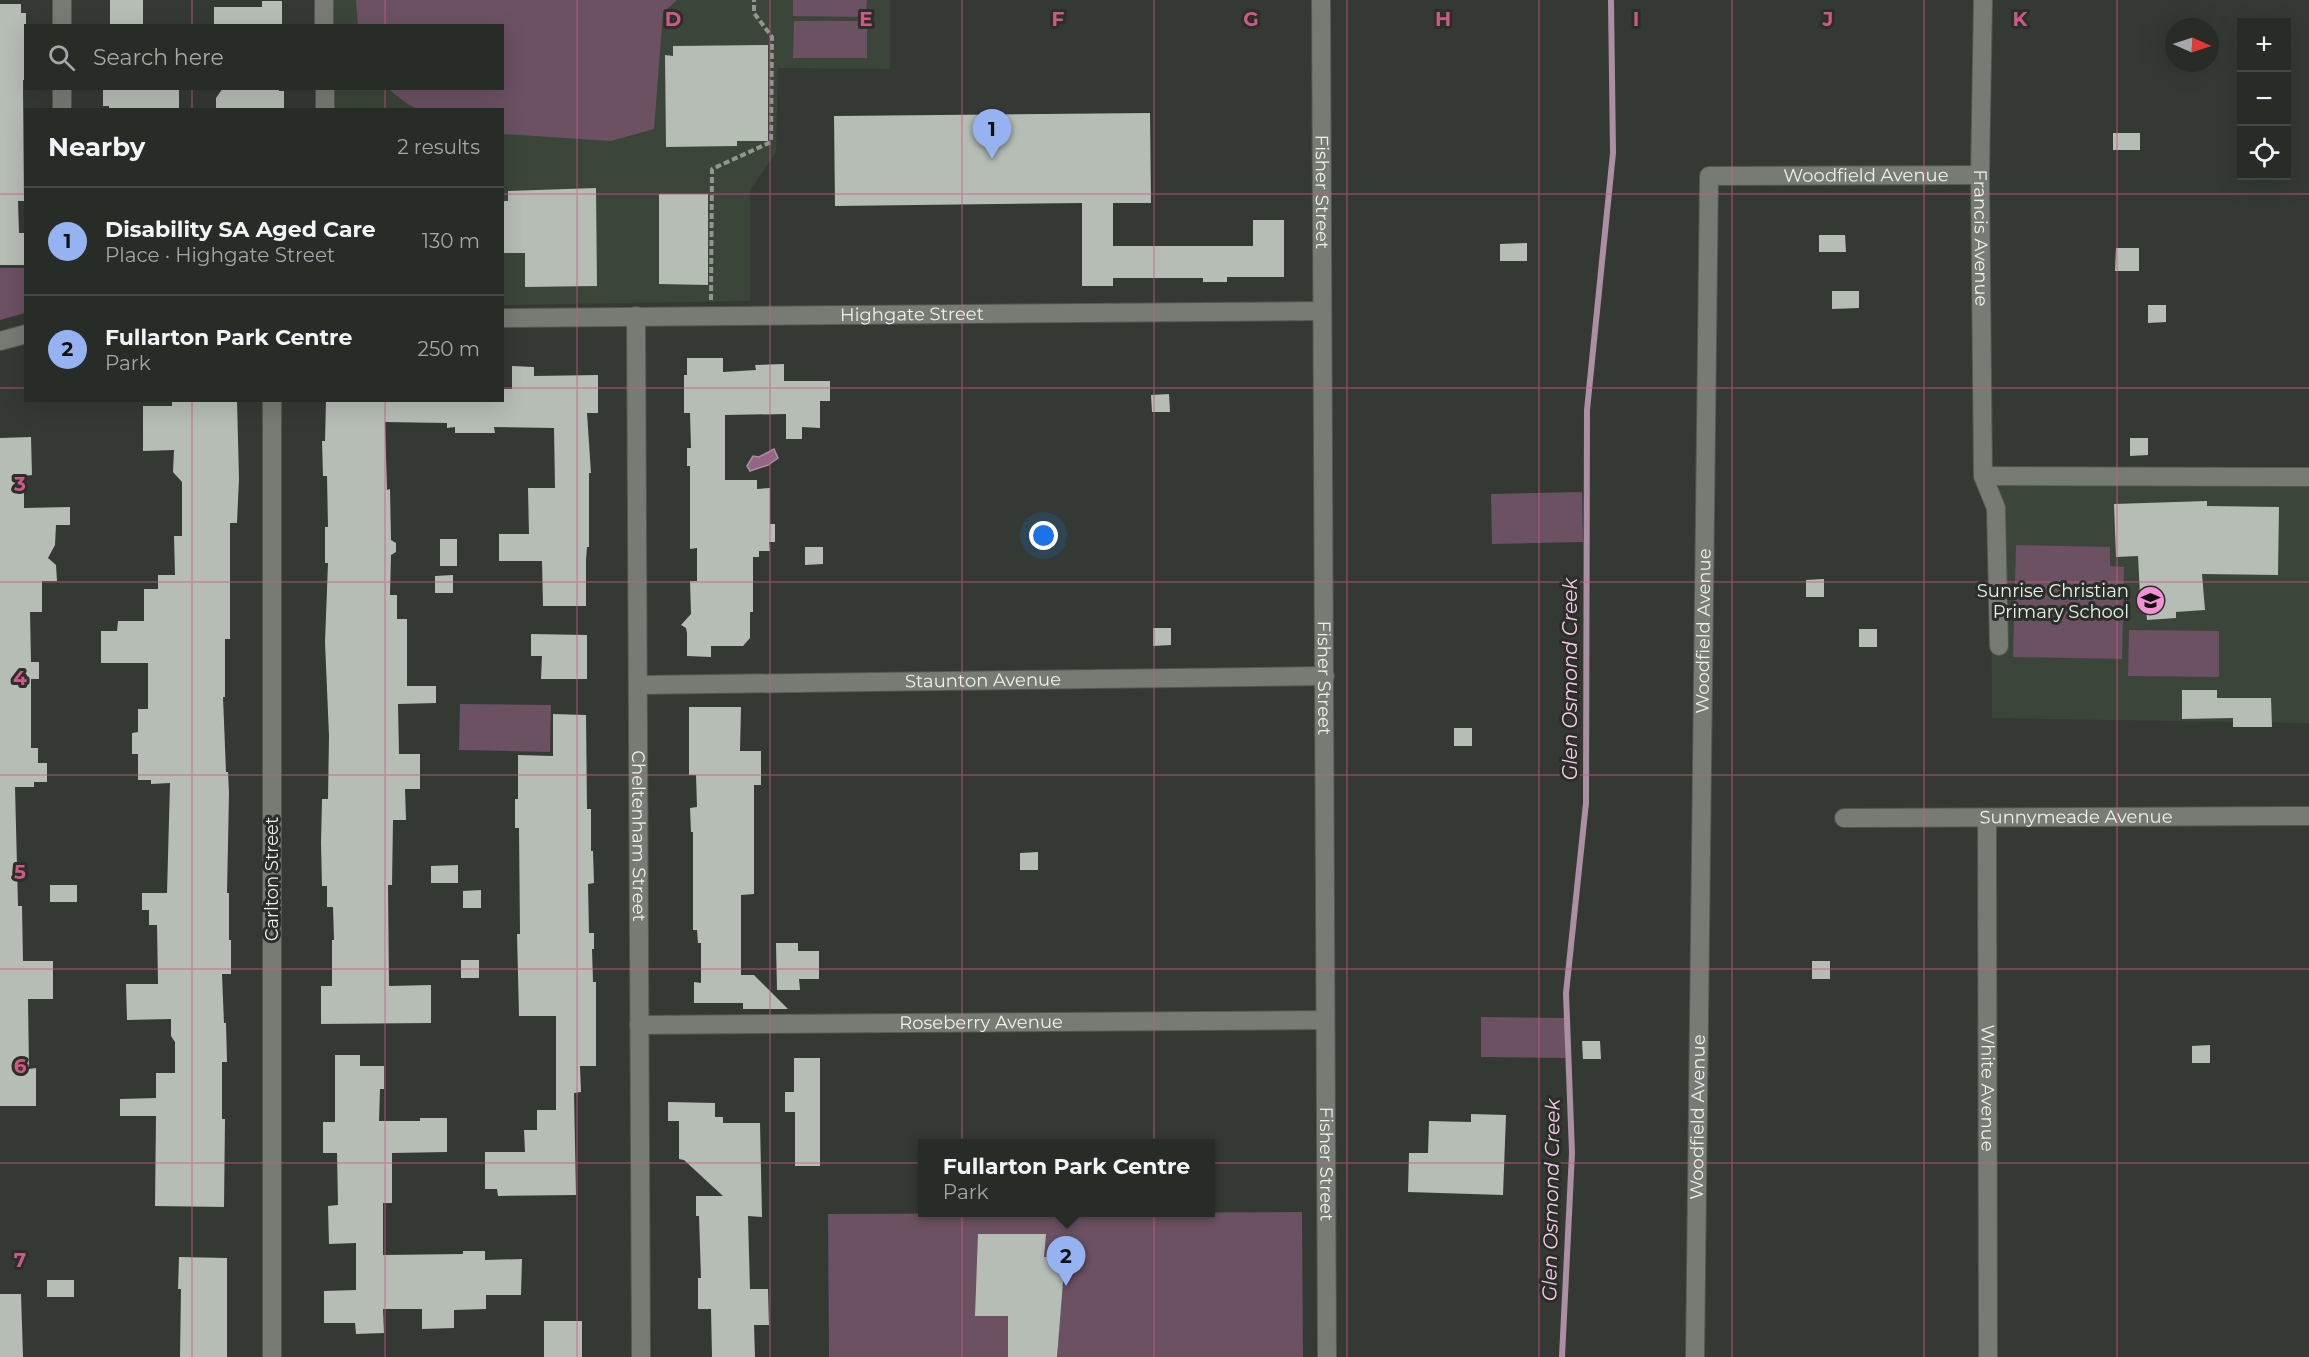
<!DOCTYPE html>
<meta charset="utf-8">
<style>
:root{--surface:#272c26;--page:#333832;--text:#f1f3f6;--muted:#a4a7a7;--line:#434843;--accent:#95b2f1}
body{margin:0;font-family:Montserrat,sans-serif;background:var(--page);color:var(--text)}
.controls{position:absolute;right:18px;top:18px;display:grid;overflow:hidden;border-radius:0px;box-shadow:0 6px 24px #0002}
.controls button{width:54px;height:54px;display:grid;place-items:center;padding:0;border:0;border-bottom:2px solid var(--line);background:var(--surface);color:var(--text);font:30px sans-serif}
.compass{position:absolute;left:2165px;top:18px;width:54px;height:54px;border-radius:50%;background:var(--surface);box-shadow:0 6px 24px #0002;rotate:93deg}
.you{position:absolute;left:1044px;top:536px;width:21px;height:21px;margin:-15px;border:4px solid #fff;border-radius:50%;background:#1a73e8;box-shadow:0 0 0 9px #1a73e833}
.badge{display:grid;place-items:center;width:39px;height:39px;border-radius:50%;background:var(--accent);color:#111;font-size:20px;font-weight:700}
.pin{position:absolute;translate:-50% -50px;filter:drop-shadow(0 2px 3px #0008)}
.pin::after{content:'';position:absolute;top:32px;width:21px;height:18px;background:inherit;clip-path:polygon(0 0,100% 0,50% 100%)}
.popup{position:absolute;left:918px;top:1139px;width:297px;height:78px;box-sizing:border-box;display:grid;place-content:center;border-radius:0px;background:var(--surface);filter:drop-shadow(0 2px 4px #0005);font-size:20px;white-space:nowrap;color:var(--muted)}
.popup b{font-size:22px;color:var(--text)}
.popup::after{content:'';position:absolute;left:50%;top:100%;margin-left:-12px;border:12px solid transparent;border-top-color:var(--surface)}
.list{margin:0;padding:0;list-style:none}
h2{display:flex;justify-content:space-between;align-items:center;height:78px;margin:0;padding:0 24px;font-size:26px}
h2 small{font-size:20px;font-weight:400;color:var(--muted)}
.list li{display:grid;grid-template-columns:39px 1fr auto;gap:18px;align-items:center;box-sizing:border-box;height:108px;padding:0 24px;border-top:2px solid var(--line)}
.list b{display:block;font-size:22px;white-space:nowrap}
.list p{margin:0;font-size:20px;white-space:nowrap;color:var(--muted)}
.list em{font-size:20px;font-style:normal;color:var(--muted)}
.icon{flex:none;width:33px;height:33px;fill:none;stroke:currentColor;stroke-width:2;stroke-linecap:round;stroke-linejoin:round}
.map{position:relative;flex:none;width:2309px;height:1357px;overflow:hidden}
.search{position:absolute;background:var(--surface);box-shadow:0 6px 24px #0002;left:24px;top:24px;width:480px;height:66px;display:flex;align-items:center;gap:15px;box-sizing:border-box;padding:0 21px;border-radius:0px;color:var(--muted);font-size:22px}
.panel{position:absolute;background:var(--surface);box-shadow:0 6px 24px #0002;left:24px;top:108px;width:480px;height:294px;border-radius:0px}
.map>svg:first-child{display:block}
</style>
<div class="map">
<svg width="2309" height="1357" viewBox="0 0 2309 1357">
<rect width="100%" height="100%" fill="#343a33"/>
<path fill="#3b4539" d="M334,0H890V69L778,68L776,152L750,190V301L503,305L502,110L335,109L334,89L502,88V26L334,25Z
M1991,480L2309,484V723L1992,718Z"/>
<path fill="#6b5162" d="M356,0H677L663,13L654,129L611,141L503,134L502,110H420L409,105L388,89L502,88V26L358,25Z
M793,0H867L866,17L793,16Z
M794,21H867V58H793Z
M0,268H25V313L0,320Z
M1582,492L1583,542L1492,544L1491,494Z
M2016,545L2110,547V566L2124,567L2122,659L2013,657Z
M2129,630L2219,631V677L2128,676Z
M460,704L551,705L550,752L459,750Z
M1481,1017L1566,1018L1565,1058L1481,1057Z
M1302,1212L1303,1357H829L828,1214Z"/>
<path fill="#926684" stroke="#ad8fa3" stroke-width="1.5" d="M774,449L778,458L768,465L750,471L747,466L753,456L759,457Z"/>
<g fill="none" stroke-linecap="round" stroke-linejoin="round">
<path stroke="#ad8fa3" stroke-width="6" d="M1562,1357L1572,1153L1566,993L1586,803L1587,410L1613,153L1611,1"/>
</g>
<path fill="#b6bdb5" d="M110,0H143V26H110Z
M262,1H282V26H214V7H262Z
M0,4H21V13H26V80H23V87L24,201H18L19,233H25V265H0Z
M768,45V141H737V146L666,147L665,55L673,56V46Z
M179,88V110H109V106H103V90Z
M223,88H279V91H284V109L216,110V98Z
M1150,113L1151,203H1113V246H1253V220H1284V277H1227V282H1203V278H1113V286H1082V203L835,206L834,116Z
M2113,133H2140V150H2113Z
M596,188L597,286L525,287V253H502V201H508V191Z
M659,194H708V285L659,284Z
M1819,235H1845L1846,252H1819Z
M1527,243V261H1500V244Z
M2116,248H2139V271H2115Z
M1832,291H1859V308L1832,309Z
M2148,305H2166V322L2148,323Z
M687,358H723V372L756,370L755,365L784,364V381H830V401H820V428L802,427V439H786V414L725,415V480H757V489L770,488V524H775V542H769L770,551H759V557H753V612H750V638L743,646H711V657L687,656V633L686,628L681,625L691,614L690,581H697V548L690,549V466H687V448H691L690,413H684V375H687Z
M512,366L534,367V376L598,375V413H587L591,473H589V547H587L586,560V606H543L542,561H499V534H529L528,488H555L554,428L494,427L495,433H455V427L447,428V423L385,422L387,490L390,489L391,540L396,543V552L391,555L390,595H397V619H407V686H436V703L398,704L399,754H420V789H405L406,820H393L392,885H388L389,986L431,985V1023L321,1024V986H332V940H334L333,907H327V886H322L321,843L322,799H328L329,736L325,642L328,563H325V527H328L327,476H323L322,441H325L326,400H502V389H512Z
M1169,394L1170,412H1152L1151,395Z
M172,400H237L239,479L237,523H230V639H225V697H223L226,772H228L229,793L227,893H229V940H231V974H222L224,1023H226L227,1062H222V1119H225L224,1207L155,1206L156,1116H120V1099L156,1098V1073H175V1042L171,1036V1019L127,1020L126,984H158L157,925H149V910H142V893H167L170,783L151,784V780H138V754H132V733L138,732V709H148V663H101V631H117L118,621H144V589H158V575H175L174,536H182V482L173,472L174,450L143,451V406H172Z
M31,437L32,475L24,476V508L70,507V525H56L55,545L48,558L56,565L57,581H42V612H30L31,662H39V679H31V748H38V763H47V782H34V787H15L18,906H22L23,961H53V999H28L29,1069L36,1068V1106H0V438Z
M2130,438H2148V455L2130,456Z
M2207,501V506L2279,507L2278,575L2202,574L2205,610L2176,612V618L2147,620L2145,595H2140L2138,556L2116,557L2114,504Z
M440,539H457V566H440Z
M805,547H823V564L805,565Z
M453,575V593H435V576Z
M1824,579V597H1806V580Z
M1153,628H1171V645L1153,646Z
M1859,629H1877V647H1859Z
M531,634L587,635V679H541L542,656H531Z
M2182,690H2217V698H2271L2272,727H2233V718L2182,719Z
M689,707H741L740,751H761V785H754V894L741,895V975H754L788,1009H743V1003H694V982L701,983V943H698L697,930H693V832H691L690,808L697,807L696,775H689Z
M553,714L586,715L587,809H591V851H593L594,883L588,884L589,933H594V949H592L593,982H596V1066H580L581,1092L574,1093L576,1195L498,1196L497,1189H485V1152H525L524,1130H537V1110H556V1016H519L517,934H520L519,828H515V799H518V755L553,756Z
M1454,728H1472V746H1454Z
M1038,852V870H1020V853Z
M458,865V883H431V866Z
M50,885H77V902H50Z
M481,890V908H463V891Z
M776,943H798V951H819V979H799L800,990H777Z
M461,960H479V978H461Z
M1812,961H1830V979H1812Z
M1582,1041H1600L1601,1059H1583Z
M2210,1045V1063H2192V1046Z
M335,1055H360V1066H384V1089H380L379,1121H420V1118H447V1152L392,1153V1203H383V1255L463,1254V1251H485V1260L522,1259L521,1295H486V1309L454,1310V1328L422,1329V1309H383L384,1333L356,1334L355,1323H324V1291L356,1290V1243L329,1244L328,1206L338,1205L337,1153H323V1122H335Z
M794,1058H820V1166H795V1112H785V1092H794Z
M668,1102L715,1103V1117H723V1123H760L762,1217L748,1216L750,1289H768L769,1325H754L755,1357H712L711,1309H698V1278H701L699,1216H696V1196H723L684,1160L679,1159V1121H668Z
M1471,1114L1506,1115L1503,1195L1408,1192L1409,1153H1428L1429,1121L1471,1122Z
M978,1234H1046L1044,1257H1065L1057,1357H1008V1316H975Z
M179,1257L227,1258V1357H180L181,1289H178Z
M47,1280H74V1297H47Z
M0,1294H21L23,1357H0Z
M544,1321H582V1357H544Z"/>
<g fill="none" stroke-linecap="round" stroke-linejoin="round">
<defs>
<g id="street">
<path d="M62,0V26"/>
<path d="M324,0V26"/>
<path id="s1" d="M1983,0L1980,175L1983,476L1996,508L1999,646"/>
<path d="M62,88V110"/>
<path d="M325,88V110"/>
<path id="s2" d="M636,316L641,1357"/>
<path id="s3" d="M502,318L1321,311"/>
<path d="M0,341L26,334"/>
<path d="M1983,476L2309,477"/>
<path id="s4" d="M639,685L1325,676"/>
<path id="s5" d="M1844,818L2309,816"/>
<path id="s6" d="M1987,818L1988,1357"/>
<path id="s7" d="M639,1025L1324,1020"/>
<path d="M272,1357V400"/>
<path id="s8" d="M1695,1357L1709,176L1980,175"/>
</g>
<g id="secondary">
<path id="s9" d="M1321,0L1327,1357"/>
</g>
</defs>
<use href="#street" stroke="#525750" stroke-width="20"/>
<use href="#secondary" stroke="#525750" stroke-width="20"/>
<path stroke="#919690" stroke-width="4" stroke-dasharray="6 3" stroke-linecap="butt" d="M711,300L712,169L771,142L772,37L754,13V0"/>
<use href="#street" stroke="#767c74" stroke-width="18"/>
<use href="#secondary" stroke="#767c74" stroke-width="18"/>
</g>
<path fill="none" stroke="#cf5986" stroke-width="1.5" stroke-opacity="0.55" d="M192,0V26M385,0V26M577,0V1357M770,0V1357M962,0V1357M1154,0V1357M1347,0V1357M1539,0V1357M1732,0V1357M1924,0V1357M2117,0V1357M192,88V110M385,88V110M0,194H26M502,194H2309M0,388H26M502,388H2309M192,400V1357M385,400V1357M0,582H2309M0,775H2309M0,969H2309M0,1163H2309"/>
<defs>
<symbol id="school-disc" viewBox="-11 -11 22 22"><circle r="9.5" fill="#f391d5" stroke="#2a2f29"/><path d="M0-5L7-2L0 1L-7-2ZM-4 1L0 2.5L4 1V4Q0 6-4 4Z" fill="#111"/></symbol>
</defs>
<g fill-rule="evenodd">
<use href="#school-disc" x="2134" y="584" width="33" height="33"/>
</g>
<g text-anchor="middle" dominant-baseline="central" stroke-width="6" stroke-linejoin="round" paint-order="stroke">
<g font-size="18" fill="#ecf0eb" stroke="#2a2f29">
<text stroke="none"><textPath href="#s8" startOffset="1338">Woodfield Avenue</textPath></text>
<text stroke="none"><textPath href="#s9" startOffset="192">Fisher Street</textPath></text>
<text stroke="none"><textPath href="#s1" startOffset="238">Francis Avenue</textPath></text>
<text stroke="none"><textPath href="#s3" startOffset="410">Highgate Street</textPath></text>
<text stroke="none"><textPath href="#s8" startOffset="726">Woodfield Avenue</textPath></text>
<text stroke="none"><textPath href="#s9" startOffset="678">Fisher Street</textPath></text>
<text stroke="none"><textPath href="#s4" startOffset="344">Staunton Avenue</textPath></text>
<text stroke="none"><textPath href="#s5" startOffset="232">Sunnymeade Avenue</textPath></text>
<text stroke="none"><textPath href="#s2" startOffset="520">Cheltenham Street</textPath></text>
<text transform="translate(272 879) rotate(-90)">Carlton Street</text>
<text stroke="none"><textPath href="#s7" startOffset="342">Roseberry Avenue</textPath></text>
<text stroke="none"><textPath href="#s6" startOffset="270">White Avenue</textPath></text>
<text stroke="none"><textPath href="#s8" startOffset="240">Woodfield Avenue</textPath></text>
<text stroke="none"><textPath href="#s9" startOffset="1164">Fisher Street</textPath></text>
</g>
<g font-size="18" fill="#ecf0eb" stroke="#2a2f29" text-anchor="end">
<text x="2129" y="591">Sunrise Christian<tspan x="2129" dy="21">Primary School</tspan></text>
</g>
<g font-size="20" font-style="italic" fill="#f8cde9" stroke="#2a2f29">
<text transform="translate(1570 679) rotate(-90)">Glen Osmond Creek</text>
<text transform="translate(1551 1200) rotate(-89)">Glen Osmond Creek</text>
</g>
</g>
<g font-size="20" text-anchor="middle" font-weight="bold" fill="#cf5986" stroke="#2a2f29" stroke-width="6" stroke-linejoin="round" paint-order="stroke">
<text x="673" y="26">D</text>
<text x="866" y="26">E</text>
<text x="1058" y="26">F</text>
<text x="1251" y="26">G</text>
<text x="1443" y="26">H</text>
<text x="1636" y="26">I</text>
<text x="1828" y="26">J</text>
<text x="2020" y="26">K</text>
<text x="20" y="491">3</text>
<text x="20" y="685">4</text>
<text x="20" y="879">5</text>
<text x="20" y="1073">6</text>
<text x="20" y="1267">7</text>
</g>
</svg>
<div class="controls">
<button>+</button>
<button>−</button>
<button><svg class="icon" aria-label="locate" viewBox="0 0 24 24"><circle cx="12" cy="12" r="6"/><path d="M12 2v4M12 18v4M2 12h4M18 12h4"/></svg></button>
</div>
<svg class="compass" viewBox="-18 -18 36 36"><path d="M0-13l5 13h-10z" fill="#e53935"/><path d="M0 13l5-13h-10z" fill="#a4a7a7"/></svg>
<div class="you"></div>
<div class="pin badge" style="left:992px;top:159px">1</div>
<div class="pin badge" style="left:1066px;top:1286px">2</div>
<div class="popup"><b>Fullarton Park Centre</b>Park</div>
<div class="search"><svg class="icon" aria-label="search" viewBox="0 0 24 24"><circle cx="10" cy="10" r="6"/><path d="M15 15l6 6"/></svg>Search here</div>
<section class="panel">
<h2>Nearby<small>2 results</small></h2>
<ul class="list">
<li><span class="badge">1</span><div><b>Disability SA Aged Care</b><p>Place · Highgate Street</p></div><em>130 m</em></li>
<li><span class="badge">2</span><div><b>Fullarton Park Centre</b><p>Park</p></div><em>250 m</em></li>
</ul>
</section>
</div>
